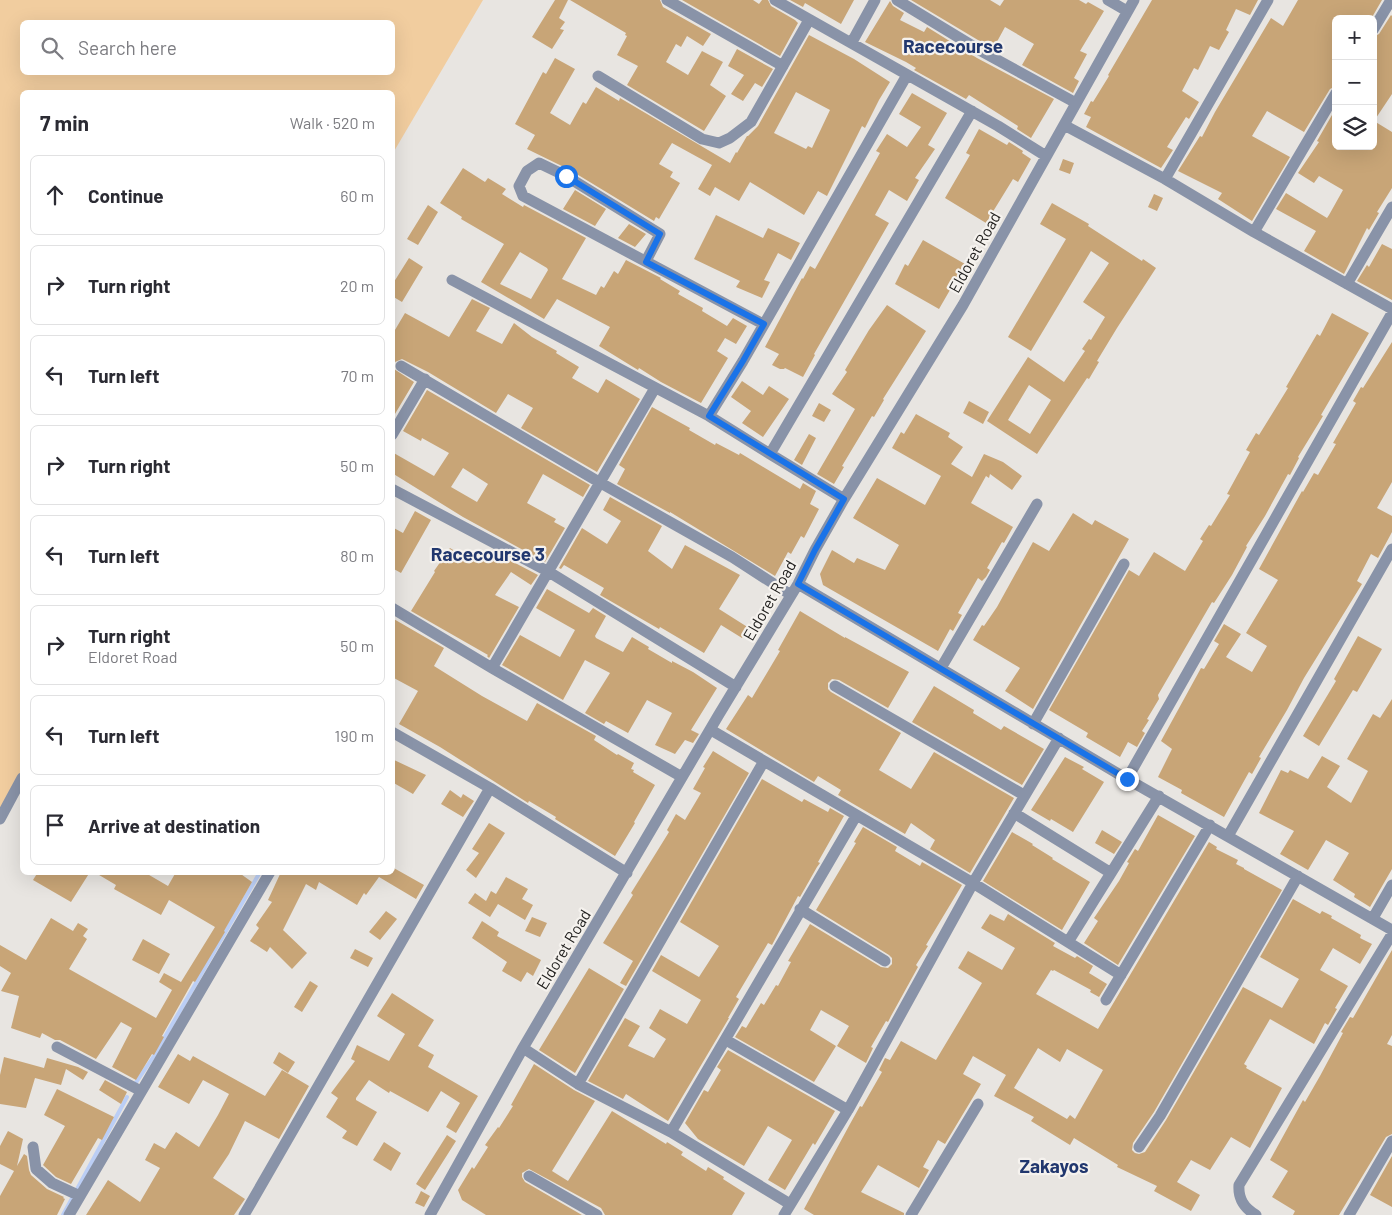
<!DOCTYPE html>
<meta charset="utf-8">
<style>
:root{--surface:#fff;--page:#f7f7f7;--text:#2b2b33;--muted:#7c7c81;--line:#e1e1e2}
body{margin:0;font-family:Barlow,sans-serif;background:var(--page);color:var(--text)}
.controls{position:absolute;right:15px;top:15px;display:grid;overflow:hidden;border-radius:8px;box-shadow:0 5px 20px #0002}
.controls button{width:45px;height:45px;display:grid;place-items:center;padding:0;border:0;border-bottom:1px solid var(--line);background:var(--surface);color:var(--text);font:25px sans-serif}
.stop{position:absolute;width:15px;height:15px;margin:-11px;border:4px solid #1a73e8;border-radius:50%;background:#fff}
.stop.end{background:#1a73e8;border-color:#fff;box-shadow:0 1px 5px #0008}
.list{margin:0;padding:0;list-style:none}
h2{display:flex;justify-content:space-between;align-items:center;height:65px;margin:0;padding:0 20px;font-size:21px}
h2 small{font-size:16px;font-weight:400;color:var(--muted)}
.list li{display:grid;grid-template-columns:32px 1fr auto;gap:15px;align-items:center;box-sizing:border-box;height:80px;margin:0 10px 10px;padding:0 10px;border:1px solid var(--line);border-radius:8px}
.list b{display:block;font-size:19px;white-space:nowrap}
.list p{margin:0;font-size:16px;white-space:nowrap;color:var(--muted)}
.list em{font-size:16px;font-style:normal;color:var(--muted)}
.icon{flex:none;width:28px;height:28px;fill:none;stroke:currentColor;stroke-width:2;stroke-linecap:round;stroke-linejoin:round}
.map{position:relative;flex:none;width:1392px;height:1215px;overflow:hidden}
.search{position:absolute;background:var(--surface);box-shadow:0 5px 20px #0002;left:20px;top:20px;width:375px;height:55px;display:flex;align-items:center;gap:12px;box-sizing:border-box;padding:0 18px;border-radius:8px;color:var(--muted);font-size:19px}
.panel{position:absolute;background:var(--surface);box-shadow:0 5px 20px #0002;left:20px;top:90px;width:375px;height:785px;border-radius:8px}
.map>svg:first-child{display:block}
</style>
<div class="map">
<svg width="1392" height="1215" viewBox="0 0 1392 1215">
<rect width="100%" height="100%" fill="#e8e5e1"/>
<path fill="#f1cd9f" fill-rule="evenodd" d="M0,0H483L393,153L392,92H22V780L0,818ZM22,22H392V72H22Z"/>
<g fill="none" stroke-linecap="round" stroke-linejoin="round">
<path stroke="#bbcef5" stroke-width="4" d="M135,1084L154,1056L260,872
M63,1215L127,1097"/>
</g>
<path fill="#c8a577" fill-rule="evenodd" d="M555,0H568L559,18L565,22L560,29L564,30L552,49L532,37Z
M570,0H660L663,7L711,34L703,46L687,36L681,47L676,44L666,62L688,75L702,51L723,62L710,85L726,96L704,131L627,85L638,66L617,55L627,36L625,35L626,33Z
M682,0H753L759,4L762,0H768L771,6L795,20L798,23L780,56Z
M790,0H854L841,24L805,3L803,7Z
M911,0H990L1000,6L1004,0H1079L1086,4L1088,2L1104,11L1080,51L1087,54L1074,78L1079,81L1073,93L1022,65L1034,44L1005,27L993,49Z
M1152,0H1258L1250,15L1236,9L1226,30L1229,32L1219,50L1210,46L1198,70L1194,68L1182,91L1199,102L1189,119L1186,117L1167,147L1173,150L1161,168L1086,127L1091,117L1084,114L1091,101L1093,102L1109,76L1108,75Z
M1298,0H1382L1371,19H1336V86L1330,89L1304,132L1267,111L1252,136L1290,157L1252,221L1218,199L1222,193L1178,171L1200,136L1202,137L1215,112L1271,18L1283,26Z
M890,1L893,6L904,13L900,20L924,32L927,27L977,58L1054,99L1031,138L1017,129L1018,126L969,95L966,99L914,70L916,68L906,62L865,42Z
M1391,15L1392,16V94L1374,121L1392,132V188L1377,212L1379,213L1369,230L1367,228L1344,274L1304,251L1316,231L1276,209L1286,193L1327,218L1329,215L1343,190L1319,176L1314,183L1298,173L1319,142L1317,141L1336,108V146H1373V37L1379,34Z
M809,35L854,59L890,82L879,100L865,128L862,126L827,196L818,191L804,215L750,182L739,201L715,187L710,196L698,189L712,165L672,143L659,164L673,172L670,177L680,183L659,219L656,217L654,221L570,170L527,149L535,135L515,124L543,72L546,74L555,58L575,69L550,113L570,125L583,102L586,104L596,87L619,101L620,98L730,163L736,152L737,153L747,136H748L758,126ZM796,92L830,110L812,148L808,146L806,149L774,133Z
M737,49L773,69L762,87L755,83L743,101L731,94L744,75L728,66Z
M912,93L947,113L928,145L935,149L915,178L919,180L907,201L889,190L875,215L889,223L814,354L815,355L803,377L785,368L784,369H780L772,365L779,354L765,347L802,278L803,279L810,266L815,269L880,153L876,151L887,134L907,147L921,127L899,114Z
M979,129L1007,145L1009,142L1023,151L1022,153L1031,159L1018,182L1013,179L986,223L945,198L970,155L966,153Z
M1063,159L1074,163L1070,174L1059,170Z
M463,168L485,182L488,178L506,189L502,194L523,207L524,205L586,238L562,279L596,295L601,286L604,288L614,271L618,274L626,260L661,278L660,279L680,291L678,294L703,308L702,311L727,326L733,318L747,326L736,344L725,338L717,351L728,358L701,403L661,382L639,368L638,370L599,346L610,327L557,299L544,319L481,282L504,244L461,219L462,217L440,203ZM520,252L547,268L548,270L531,299L500,284Z
M575,190L606,209L595,226L563,209Z
M1154,194L1163,198L1157,211L1148,207Z
M1052,203L1089,224L1088,226L1142,261L1143,259L1156,268L1117,328L1097,361L1099,362L1089,379L1087,378L1037,454L987,421L1028,357L1064,382L1085,351L1082,349L1089,339L1091,340L1105,317L1083,302L1109,263L1091,251L1031,351L1008,337L1066,239L1040,224ZM1029,385L1051,400L1030,434L1008,420Z
M428,205L438,212L418,245L407,239Z
M716,215L763,238L768,228L800,243L791,260L778,253L764,280L770,282L762,298L736,287L740,281L694,259Z
M629,224L646,234L635,247L618,238Z
M923,240L965,264L939,309L895,284L905,264L908,266Z
M1382,244L1392,249V300L1357,281L1367,265L1369,267Z
M409,258L423,267L402,302L392,296V285Z
M472,299L490,308L476,331L502,344L514,323L532,337L557,351L556,353L579,367L572,378L598,393L606,379L640,399L597,472L521,428L533,408L508,394L496,413L428,372L402,359L395,362L394,369L414,382L392,419V335L405,313L449,337Z
M887,305L926,331L883,399L884,400L874,417L872,416L842,466L844,467L834,484L817,474L855,409L832,394L847,372L845,370L869,330Z
M1332,313L1369,333L1321,415L1323,416L1298,457L1299,458L1290,475L1288,474L1265,516L1246,546L1247,547L1232,575L1214,603L1212,602L1158,695L1159,699L1147,719L1149,720L1142,731L1145,733L1137,747L1128,742L1120,757L1086,737L1088,733L1049,710L1129,570L1139,576L1154,552L1185,571L1203,541L1200,539L1209,525L1211,526L1230,495L1227,494L1250,452L1246,450L1256,433L1259,435L1288,388L1286,387L1317,334L1320,336Z
M1392,342V482L1377,508L1392,516V532L1378,558L1371,554L1357,581L1362,584L1304,678L1287,710L1259,757L1261,758L1252,774L1249,772L1224,817L1181,793L1182,790L1158,777L1172,749L1161,741L1201,668L1204,669L1219,644L1214,641L1224,624L1241,634L1226,657L1252,672L1267,646L1246,633L1278,580L1259,569L1302,491L1303,492L1314,473L1318,475L1336,444L1333,443L1356,403L1353,401L1361,387L1363,388Z
M742,381L763,395L769,386L789,399L763,437L742,423L751,411L731,397Z
M427,390L590,485L583,497L543,474L527,503L556,519L554,522L565,528L545,562L463,517L392,473V452L434,476L449,453L422,438L421,441L403,431ZM463,468L488,484L477,502L451,487Z
M969,401L989,412L983,424L963,413Z
M819,403L831,410L824,422L812,416Z
M652,407L690,428L689,430L715,445L716,443L739,455L740,453L800,489L803,483L816,491L810,504L819,509L804,538L801,536L791,554L788,552L775,576L670,512V513L617,484L625,469L619,465Z
M916,414L950,433L948,437L963,447L951,464L972,477L984,454L1003,462L1022,476L1012,490L990,474L989,478L986,476L971,503L1013,527L1004,543L1002,542L987,568L990,570L986,577L982,581L978,578L958,613L962,615L953,631L950,629L938,651L823,585L820,574L832,550L854,563L857,558L885,570L899,545L853,518L877,478L925,505L941,476L892,448L901,432L904,434Z
M809,434L816,438L802,465L794,460Z
M610,497L662,526L648,551L672,569L685,545L740,575L719,609L749,628L742,638L721,625L704,653L660,627L659,629L600,595L604,588L564,565L561,569L559,568L582,528L607,544L621,521L603,510Z
M415,511L431,520L401,573L392,568V527L403,533Z
M1073,513L1092,525L1095,520L1129,539L1033,709L1005,691L1020,668L973,640L982,625L984,626L997,607L1033,542L1049,551Z
M450,548L472,562L479,550L497,560L500,555L538,575L531,585L511,572L495,595L519,607L489,658L487,656L488,655L411,611L435,572L434,571Z
M547,589L589,613L593,608L606,616L595,636L596,638L623,652L632,637L649,647L648,649L672,663V661L693,672L717,688L691,730L699,734L693,743L685,740L675,754L655,745L672,713L647,700L628,733L606,721L604,724L585,713L610,673L585,660L563,700L502,665L520,635L560,657L575,630L536,608Z
M800,611L845,638V637L909,672L888,708L839,680L832,679L828,683V689L831,692L901,733L879,770L911,789L934,752L1014,798L970,873L930,849L935,840L911,823L905,834L838,795L841,790L818,776L814,782L726,729L748,695L752,698L780,651L778,650Z
M392,618L444,648L434,666L482,696L527,721L537,703L596,736L594,740L617,755L618,754L634,763L631,769L634,770L633,772L655,785L634,822L635,823L615,856L555,819L556,817L529,801L528,803L525,801L440,747L399,724L418,691L392,677Z
M1358,636L1382,649L1357,692L1353,690L1319,746L1303,736L1336,681L1334,679Z
M934,686L974,710L973,713L1001,730L1004,726L1044,749L1022,785L912,722Z
M1392,699V869L1370,907L1354,897L1355,894L1333,880L1349,853L1326,840L1308,870L1280,854L1294,831L1259,813L1281,770L1288,773L1290,770L1308,779L1322,756L1340,766L1327,787L1351,803L1368,771L1347,759L1373,714L1380,718Z
M713,751L749,773L626,986L620,983L633,961L603,943L633,895L631,893L656,853L669,832L667,830L676,814L685,820L701,793L693,789L705,768L703,767Z
M1065,757L1084,767L1082,769L1104,782L1073,832L1051,819L1050,821L1031,810Z
M392,759L426,775L413,794L392,782Z
M762,779L802,802L804,799L828,812L830,808L844,816L818,862L820,863L817,867L800,897L798,896L772,945L768,943L736,997L739,999L728,1018H729L668,1121L626,1094L623,1099L588,1081L625,1018L640,1026L628,1046L654,1058L666,1039L649,1028L660,1009L687,1024L701,1000L652,971L661,955L699,977L719,946L680,922Z
M450,790L461,798L463,794L474,801L463,817L441,804Z
M1158,815L1195,836L1118,965L1084,943L1098,921L1094,918L1119,881L1129,863L1127,862L1135,849L1138,851Z
M489,823L505,833L476,878L466,870L479,853L472,849Z
M863,827L897,847L895,851L920,866L922,862L962,885L926,945L928,946L916,965L918,967L891,1016L888,1022L886,1021L871,1047L873,1048L866,1063L837,1046L849,1026L821,1010L810,1030L836,1046L814,1082L735,1037L742,1026L746,1028L761,1003L764,1005L776,985L778,986L791,962L788,961L810,924L881,967L888,968L892,964V958L889,955L816,910L856,843L854,842Z
M1102,830L1122,842L1114,854L1095,843Z
M1012,832L1033,844L1032,845L1053,858L1052,859L1090,882L1062,930L983,881Z
M1209,842L1217,847L1216,849L1238,860L1236,864L1244,868V869L1282,890L1154,1112L1133,1143L1132,1150L1135,1153L1139,1154L1145,1152L1166,1120L1243,987L1282,1008L1299,979L1260,957L1293,899L1320,914L1322,911L1332,916L1331,918L1361,935L1360,938L1372,944L1360,964L1333,948L1320,970L1348,986L1335,1008L1337,1009L1328,1025L1325,1023L1314,1044L1270,1019L1244,1064L1247,1066L1246,1068L1282,1088L1250,1148L1231,1137L1210,1170L1191,1160L1177,1182L1200,1195L1191,1211L1154,1191L1157,1186L1117,1167L1118,1165L1074,1138L1070,1145L1031,1121L1034,1117L994,1096L1006,1075L973,1056L963,1074L981,1084L945,1144L938,1140L923,1167L929,1170L919,1188L878,1165L861,1192L904,1213V1215H814L804,1209L850,1124L860,1106L862,1107L882,1072L879,1070L885,1058L890,1060L901,1041L936,1060L982,983L958,968L968,951L1002,970L1015,948L981,928L990,914L1004,921L1008,914L1055,943L1053,946L1075,958L1077,956L1093,966L1089,973L1107,984L1099,997L1090,992L1091,990L1054,970L1053,971L1051,970L1036,994L1098,1029ZM1038,1048L1060,1062L1067,1049L1103,1070L1075,1119L1070,1115L1067,1119L1014,1088Z
M392,867L424,885L416,899L379,877L366,895L364,893L357,905L319,882L316,890L306,884L283,930L307,953L292,969L270,947L267,952L250,941L259,928L256,925L272,902L268,900L281,872H392Z
M38,872H90L71,902L33,880Z
M94,872H144L168,886L176,872H238L252,882L224,931L225,932L195,982L193,981L162,1036L164,1037L154,1055L152,1054L136,1080L112,1067L132,1028L121,1022L96,1059L60,1040H55L42,1033L40,1038L11,1028L19,996L1,991L11,973L0,966V945L26,960L51,918L73,931L78,923L88,929L83,936L87,939L69,969L156,1018L172,990L159,982L164,973L181,982L215,927L169,900L161,915L114,889L116,885Z
M506,877L528,889L522,899L533,905L525,920L498,904L490,917L468,903L475,893L486,901L491,891L496,894Z
M386,911L397,919L380,940L369,932Z
M532,917L547,923L540,937L525,931Z
M482,921L499,932L497,936L541,960L533,976L527,972L521,982L502,971L507,962L472,938Z
M143,939L170,954L159,974L132,960Z
M355,949L373,958L368,967L350,958Z
M1392,950V1035L1387,1044L1392,1046V1134L1386,1137L1339,1215H1293L1295,1211L1272,1197L1288,1171L1270,1160L1303,1100L1305,1102L1320,1076L1343,1033L1341,1032L1350,1017L1353,1018Z
M589,968L624,989L575,1073L539,1050Z
M310,981L318,986L302,1012L294,1007Z
M392,993L434,1020L418,1046L434,1055L428,1067L478,1096L456,1133L446,1127L460,1103L441,1091L428,1112L390,1091L389,1093L369,1080L356,1098V1100L377,1112L357,1146L342,1138L347,1131L326,1117L338,1098L331,1093L355,1061L351,1059L357,1045L389,1061L405,1034L377,1016Z
M728,1050L835,1111L815,1145L813,1143L785,1190L768,1180L792,1140L768,1126L744,1166L698,1139L685,1123L704,1090L708,1092L721,1070L717,1067Z
M279,1052L295,1062L288,1073L273,1063Z
M178,1054L190,1061L193,1056L265,1096L282,1070L309,1086L279,1139L245,1121L229,1154L213,1178L245,1199L234,1215H86L108,1180L140,1202L160,1168L145,1160L154,1143L165,1149L176,1132L199,1147L218,1115L229,1094L203,1080L189,1104L158,1087Z
M4,1057L44,1068L47,1058L78,1067L88,1072L83,1080L66,1069L61,1085L35,1078L26,1108L0,1104V1075Z
M534,1064L574,1090L595,1101L552,1171L568,1181L612,1111L666,1144L667,1142L683,1152L681,1155L706,1171L708,1167L724,1177L723,1179L745,1193L732,1215H605L601,1208L529,1169L522,1173V1177L525,1182L582,1215H486L462,1200L458,1190L472,1167L474,1169L488,1147L485,1145L498,1127L499,1128L513,1106L511,1105Z
M105,1080L127,1092L121,1104L99,1090Z
M57,1089L114,1117L102,1140L98,1138L71,1184L56,1177L43,1165L65,1126L44,1115Z
M8,1131L23,1139L17,1166L24,1154L27,1156L29,1170L31,1175L47,1189L64,1197L63,1198L65,1199L57,1215H0V1196L14,1171L0,1164V1146Z
M447,1135L456,1141L425,1190L416,1184Z
M384,1142L401,1153L391,1171L373,1160Z
M1392,1156V1207L1370,1195Z
M421,1191L430,1196L424,1207L415,1203Z"/>
<g fill="none" stroke-linecap="round" stroke-linejoin="round">
<path stroke="#8993a8" stroke-width="11" d="M667,0L783,66
M775,0L998,126L1046,156
M897,0L981,51L1076,103
M1108,0L1127,11
M1373,30L1391,0
M852,42L875,0
M598,76L702,139L719,143L730,138L751,122L809,20
M1064,125L1165,179L1254,232L1392,309
M1165,179L1268,0
M1254,232L1336,93
M646,261L660,234L566,176L539,163L527,171L519,186L523,196L763,324
M452,280L709,416L770,454
M1347,284L1392,207
M401,366L599,482L732,557L791,595
M709,416L743,361L907,75
M392,435L425,379
M392,489L549,572L736,687
M844,499L770,454L972,111
M798,584L1127,779L1392,930
M392,608L492,668L682,777
M492,668L655,388
M941,668L1037,504
M835,686L1024,795
M1033,724L1124,564
M711,730L973,883L1121,975
M392,732L490,788
M1127,779L1392,313
M1014,813L1111,873
M0,819L22,778
M1228,836L1392,549
M800,909L885,961
M1373,918L1392,885
M1068,942L1159,796
M1106,1000L1210,825
M726,1040L848,1110
M57,1047L141,1091
M523,1048L578,1084L671,1132
M578,1084L764,761
M33,1147L36,1169L52,1183L80,1196
M1139,1147L1160,1116L1298,876
M529,1176L597,1215
M790,1204L671,1132L856,816
M69,1215L270,872
M244,1215L490,788L627,873
M430,1215L523,1048L718,716L798,584L815,550L844,499L963,305L1134,0
M784,1215L848,1110L973,883L1059,738
M911,1215L978,1104
M1256,1215C1244,1208 1238,1199 1239,1185L1392,934
M1349,1215L1392,1141"/>
</g>
<g fill="none" stroke-linecap="round" stroke-linejoin="round">
<path stroke="#1a73e8" stroke-width="6" d="M566,176L660,234L646,262L764,324L743,361L709,416L844,499L815,550L798,584L1127,779"/>
</g>
<g text-anchor="middle" dominant-baseline="central" stroke-width="4.5" stroke-linejoin="round" paint-order="stroke">
<g font-size="16" fill="#22211f" stroke="#f5f2ee">
<text transform="translate(974 252) rotate(-61)">Eldoret Road</text>
<text transform="translate(769 600) rotate(-60)">Eldoret Road</text>
<text transform="translate(563 949) rotate(-59)">Eldoret Road</text>
</g>
<g font-size="19" font-weight="bold" fill="#21376e" stroke="#f5f2ee">
<text x="953" y="45">Racecourse</text>
<text x="488" y="553">Racecourse 3</text>
<text x="1054" y="1165">Zakayos</text>
</g>
</g>
</svg>
<div class="controls">
<button>+</button>
<button>−</button>
<button><svg class="icon" aria-label="layers" viewBox="0 0 24 24"><path d="M12 4l9 5-9 5-9-5zM3 14l9 5 9-5"/></svg></button>
</div>
<div class="stop" style="left:566px;top:176px"></div>
<div class="stop end" style="left:1127px;top:779px"></div>
<div class="search"><svg class="icon" aria-label="search" viewBox="0 0 24 24"><circle cx="10" cy="10" r="6"/><path d="M15 15l6 6"/></svg>Search here</div>
<section class="panel">
<h2>7 min<small>Walk · 520 m</small></h2>
<ul class="list">
<li><svg class="icon" aria-label="ahead" viewBox="0 0 24 24"><path d="M12 20V5M6 11l6-6 6 6"/></svg><div><b>Continue</b></div><em>60 m</em></li>
<li><svg class="icon" aria-label="right" viewBox="0 0 24 24"><path d="M7 20v-9h11M14 6l5 5-5 5"/></svg><div><b>Turn right</b></div><em>20 m</em></li>
<li><svg class="icon" aria-label="left" viewBox="0 0 24 24"><path d="M17 20v-9H6M10 6l-5 5 5 5"/></svg><div><b>Turn left</b></div><em>70 m</em></li>
<li><svg class="icon" aria-label="right" viewBox="0 0 24 24"><path d="M7 20v-9h11M14 6l5 5-5 5"/></svg><div><b>Turn right</b></div><em>50 m</em></li>
<li><svg class="icon" aria-label="left" viewBox="0 0 24 24"><path d="M17 20v-9H6M10 6l-5 5 5 5"/></svg><div><b>Turn left</b></div><em>80 m</em></li>
<li><svg class="icon" aria-label="right" viewBox="0 0 24 24"><path d="M7 20v-9h11M14 6l5 5-5 5"/></svg><div><b>Turn right</b><p>Eldoret Road</p></div><em>50 m</em></li>
<li><svg class="icon" aria-label="left" viewBox="0 0 24 24"><path d="M17 20v-9H6M10 6l-5 5 5 5"/></svg><div><b>Turn left</b></div><em>190 m</em></li>
<li><svg class="icon" aria-label="arrive" viewBox="0 0 24 24"><path d="M6 21V4h12l-3 4 3 4H6"/></svg><div><b>Arrive at destination</b></div></li>
</ul>
</section>
</div>
